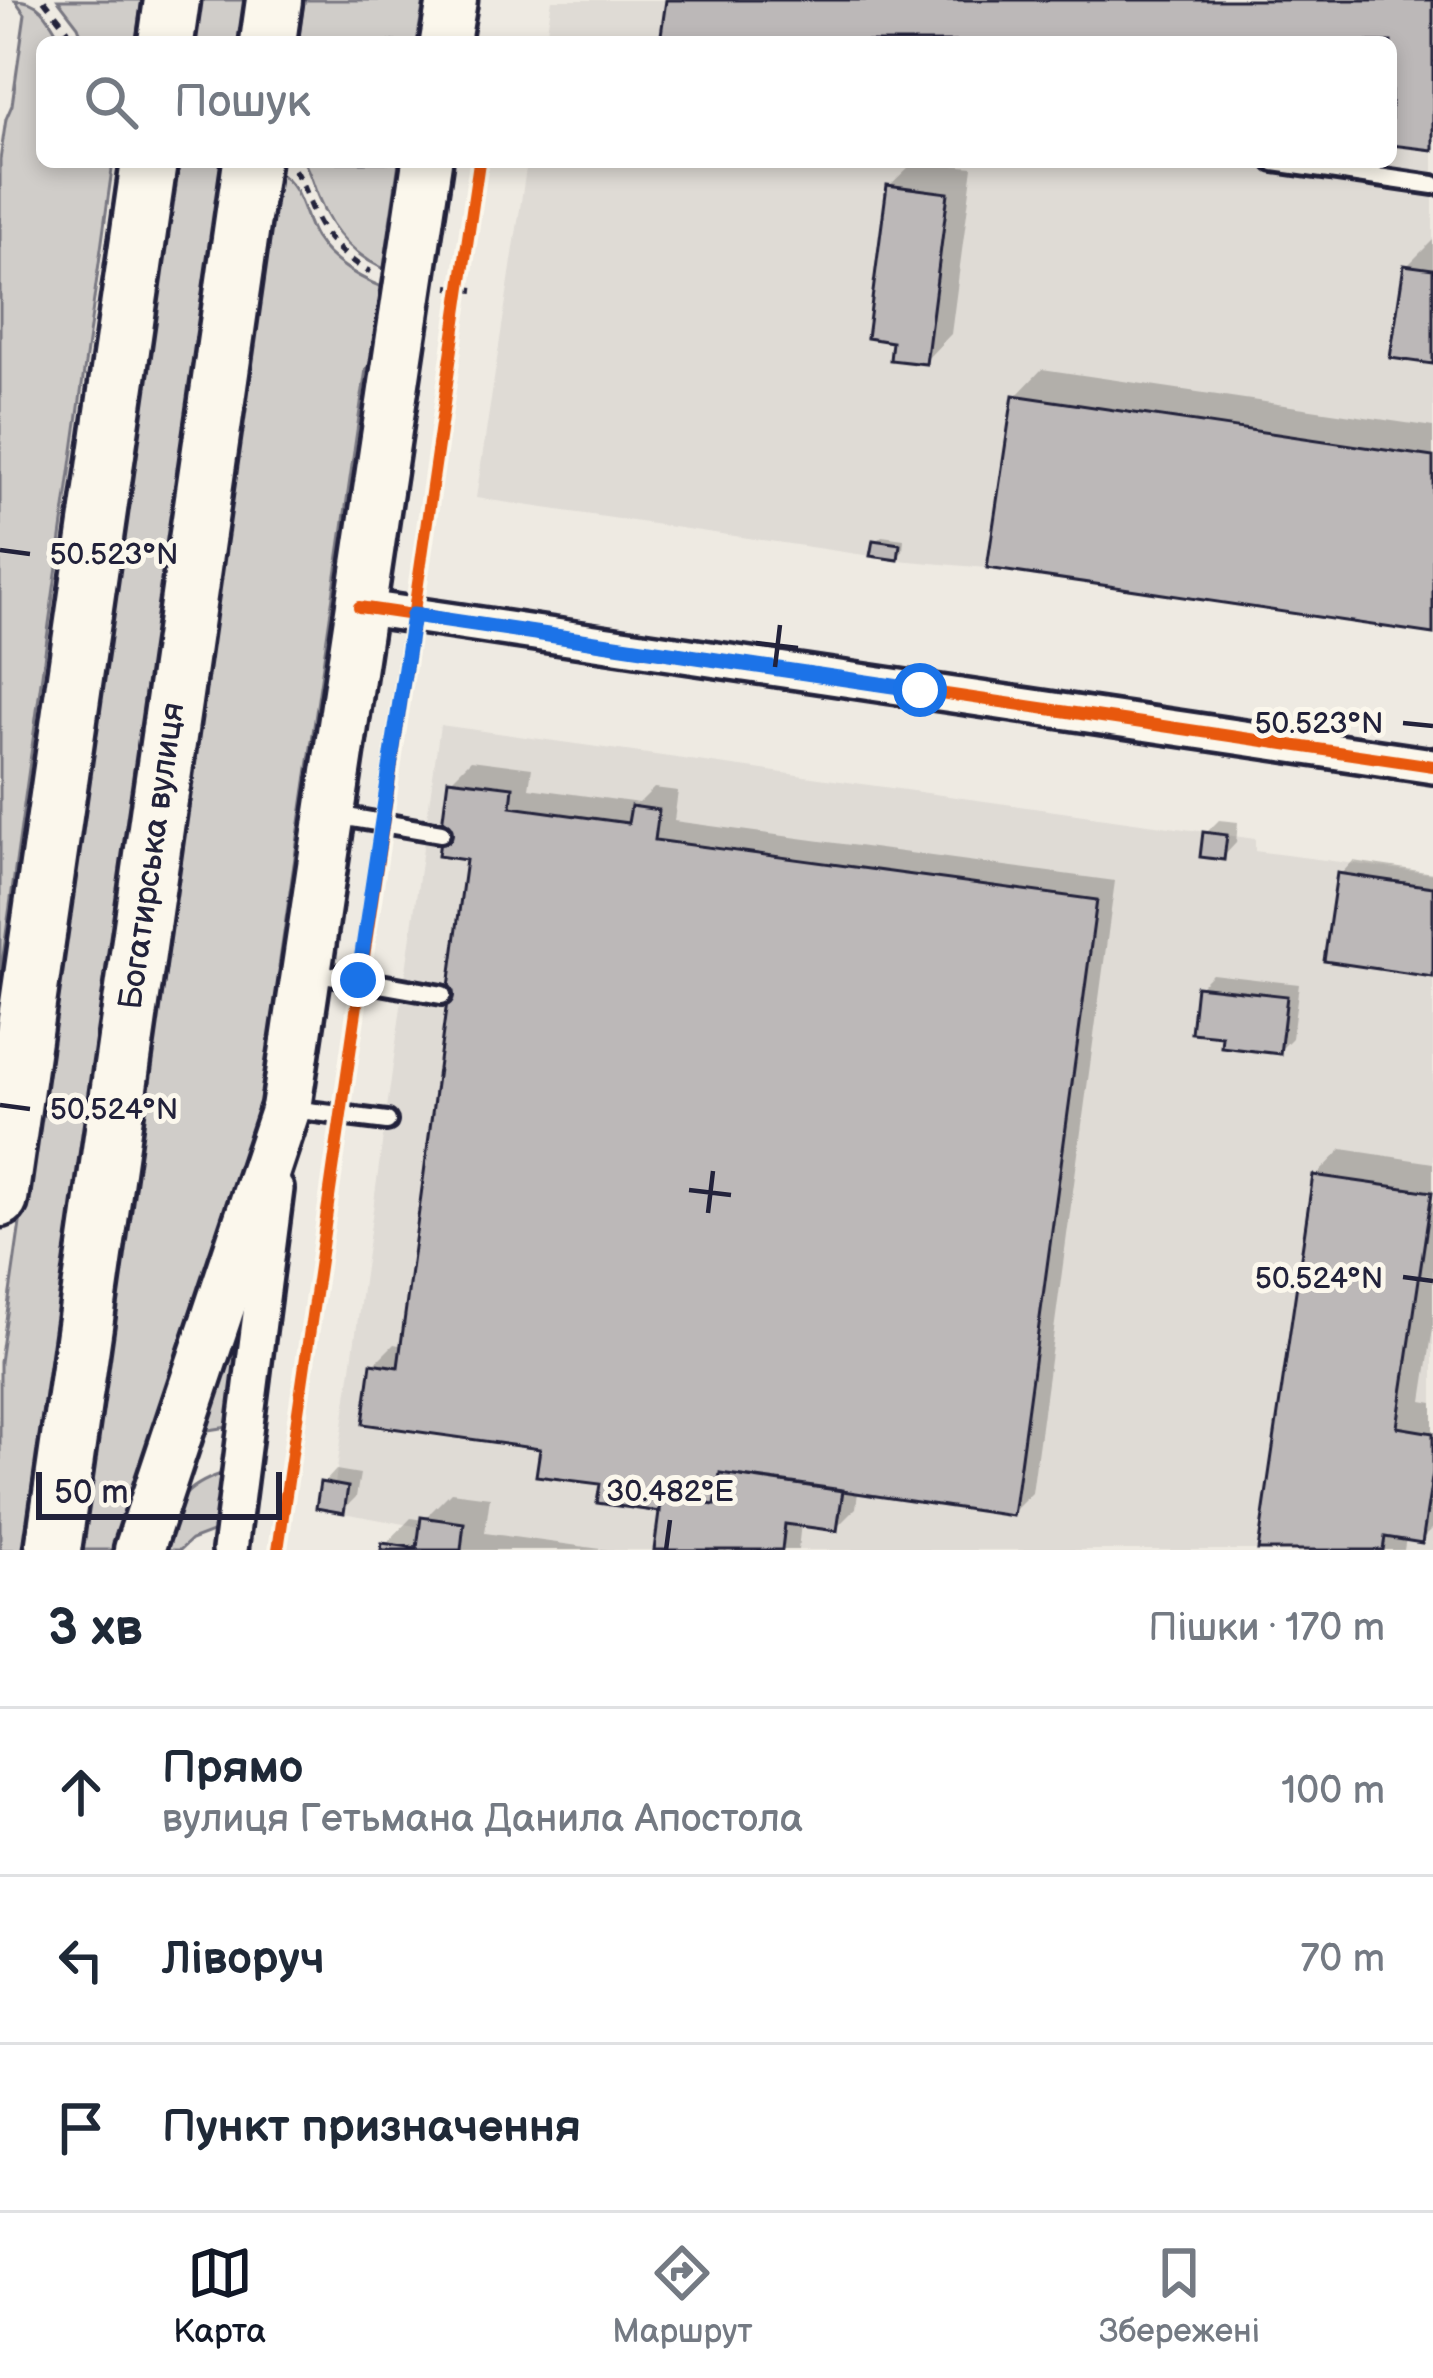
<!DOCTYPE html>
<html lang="uk">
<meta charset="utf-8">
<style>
:root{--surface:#fff;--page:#f2f2f3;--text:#1f2937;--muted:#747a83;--line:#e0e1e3;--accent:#111827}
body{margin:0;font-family:"Balsamiq Sans",sans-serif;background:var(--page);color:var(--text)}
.scale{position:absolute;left:36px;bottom:30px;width:246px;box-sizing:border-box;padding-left:12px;border:6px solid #22223b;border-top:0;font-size:33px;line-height:42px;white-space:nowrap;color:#22223b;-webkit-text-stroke:9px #fbf7ec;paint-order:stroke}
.stop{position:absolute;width:36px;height:36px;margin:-27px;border:9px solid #1a73e8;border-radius:50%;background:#fff}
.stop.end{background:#1a73e8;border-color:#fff;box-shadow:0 3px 12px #0008}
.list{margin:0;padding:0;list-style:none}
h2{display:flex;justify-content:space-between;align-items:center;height:156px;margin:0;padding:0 48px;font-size:51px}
h2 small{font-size:39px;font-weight:400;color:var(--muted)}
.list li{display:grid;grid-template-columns:78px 1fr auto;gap:36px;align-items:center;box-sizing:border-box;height:168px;padding:0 48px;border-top:3px solid var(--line)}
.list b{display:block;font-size:45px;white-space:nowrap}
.list p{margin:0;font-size:39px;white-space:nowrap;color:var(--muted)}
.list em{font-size:39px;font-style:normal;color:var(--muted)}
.icon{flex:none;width:66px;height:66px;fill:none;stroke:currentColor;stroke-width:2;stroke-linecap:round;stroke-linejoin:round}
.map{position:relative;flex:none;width:1433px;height:1550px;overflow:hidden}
.search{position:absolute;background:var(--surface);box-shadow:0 6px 18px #0003;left:36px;right:36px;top:36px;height:132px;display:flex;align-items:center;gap:30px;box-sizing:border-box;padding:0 42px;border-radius:18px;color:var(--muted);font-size:45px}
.sheet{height:660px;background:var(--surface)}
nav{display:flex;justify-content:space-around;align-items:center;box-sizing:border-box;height:168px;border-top:3px solid var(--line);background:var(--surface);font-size:33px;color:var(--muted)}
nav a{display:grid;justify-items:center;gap:6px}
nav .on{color:var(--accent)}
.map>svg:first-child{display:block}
</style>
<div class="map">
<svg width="1433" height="1550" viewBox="0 0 1433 1550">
<rect width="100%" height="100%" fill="#eeeae2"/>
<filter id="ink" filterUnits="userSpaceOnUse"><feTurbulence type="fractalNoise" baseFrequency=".00833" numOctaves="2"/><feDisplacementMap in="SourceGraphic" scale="24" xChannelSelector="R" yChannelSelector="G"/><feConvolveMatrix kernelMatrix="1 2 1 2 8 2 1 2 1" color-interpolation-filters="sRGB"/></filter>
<g filter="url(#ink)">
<path fill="#dfdbd5" d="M552,0H1433V634L987,568L898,560L476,498L527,162H1391V42H545Z
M440,725L1227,835L1255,839V851L1433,874V1550H381L382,1543L417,1548L420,1527L316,1508L320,1482L335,1484Z"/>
<path fill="#d0cdc9" stroke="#797882" stroke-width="3" d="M15,0C42,0 50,20 62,42H42V162H113L0,978V160L6,119L12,105L25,14Z
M58,0H142L136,42H84L78,26Z
M197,0H245L240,42H191Z
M304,0H424L417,42H298Z
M173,162H222L26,1550H0V1362Z
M304,162H399L390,223L398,246L393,272C358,261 333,233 319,199C313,186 311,174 304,162Z
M278,173C302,187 302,215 315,237C331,263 365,282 393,291L382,348L366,369L279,967L291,988L292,1000L119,1550H80Z
M250,1262L228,1427L196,1432Z
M221,1474L215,1531L191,1540L180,1550H157C176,1509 175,1490 221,1474Z"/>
<path fill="#0003" d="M914,162L973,167L951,334L925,361L889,186Z
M1433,240V361L1407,266Z
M1042,369L1433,427V631L1016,396Z
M882,536L904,539L903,551L897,557L876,541Z
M471,760L532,768L529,788L639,803L654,788L678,791L674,821L1115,881L1032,1493L1012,1513L858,1492L856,1508L836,1528L801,1523L798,1550H657L663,1509L603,1482L543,1446L374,1364L394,1344L404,1346L470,857L451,780Z
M1219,820L1238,822L1236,843L1223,857L1206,833Z
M1353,861L1433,873V974L1340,875Z
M1212,974L1299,984L1292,1038L1279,1051L1225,1034L1199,987Z
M1342,1149L1433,1163V1328L1422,1401L1433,1403V1528L1421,1540L1406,1538L1404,1550H1261L1316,1176Z
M336,1470L360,1474L356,1497L343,1510L323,1484Z
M451,1492L490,1497L485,1533L608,1550H384L385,1545L411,1518L423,1520Z"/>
<path fill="#bcb8b8" stroke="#22223b" stroke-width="3" d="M666,0H1433V150L1391,145V42H660Z
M887,185L948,193L926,364L890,360L892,342L867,338Z
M1404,265L1433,269V364L1390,358Z
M1013,395L1433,457V634L987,568Z
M873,540L900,544L898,560L870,556Z
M448,779L513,787L511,807L628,823L631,806L659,810L655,840L1097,900L1013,1516L720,1473L715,1505L661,1498L660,1512L597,1503L600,1484L536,1476L540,1449L363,1424L371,1363L398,1367L466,860L438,856Z
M1203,832L1227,835L1224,860L1200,857Z
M1337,873L1433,887V977L1324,961Z
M1196,986L1287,996L1280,1054L1221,1047L1222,1036L1191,1033Z
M1313,1175L1432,1192L1397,1427L1433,1433V1472L1422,1543L1385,1537L1383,1550H1258Z
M720,1473L843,1490L837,1531L785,1524L782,1550H654L661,1498L715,1505Z
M320,1482L348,1487L344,1513L316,1508Z
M421,1517L464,1523L461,1550H381L382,1543L417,1548Z"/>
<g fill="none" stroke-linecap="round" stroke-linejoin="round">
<defs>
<path id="lane" d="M1274,162L1433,185
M335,815L441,833
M313,972L442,995
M292,1109L387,1121"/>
<path id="street" d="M359,607L1433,766
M230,1550L276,1189"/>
<path id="secondary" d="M445,42L452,0
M139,1550L286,1108L427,162"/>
<path id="primary" d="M166,42L172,0
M268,42L274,0
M0,1199L149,162
M53,1550L251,162"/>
</defs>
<use href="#lane" stroke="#22223b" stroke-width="26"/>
<use href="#street" stroke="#22223b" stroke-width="42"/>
<use href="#secondary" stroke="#22223b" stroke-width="57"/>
<use href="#primary" stroke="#22223b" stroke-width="63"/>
<path stroke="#22223b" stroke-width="6" stroke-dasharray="9 9" stroke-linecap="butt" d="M44,0L67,29L73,42
M294,170C304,185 307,200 315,216C325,238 348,261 370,272
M448,287L474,290"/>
<use href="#lane" stroke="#fbf7ec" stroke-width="16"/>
<use href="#street" stroke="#fbf7ec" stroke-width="33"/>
<use href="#secondary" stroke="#fbf7ec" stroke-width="48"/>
<use href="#primary" stroke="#fbf7ec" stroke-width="54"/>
<defs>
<path id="cycleway" d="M359,607L1433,766
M278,1550L479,162"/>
</defs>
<use href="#cycleway" stroke="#fbf7ec" stroke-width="20"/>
<use href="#cycleway" stroke="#e8590c" stroke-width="12"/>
</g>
</g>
<g fill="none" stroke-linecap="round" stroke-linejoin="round" filter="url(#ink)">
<path stroke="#1a73e8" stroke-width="15" d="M358,980L413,615L920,690"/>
</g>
<path fill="none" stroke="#22223b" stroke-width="4.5" d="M0,550L30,554M756,643L798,648M775,667L780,625M1403,723L1433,726M0,1105L30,1109M689,1190L731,1195M708,1213L713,1171M1403,1277L1433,1281M666,1550L670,1520"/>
<g text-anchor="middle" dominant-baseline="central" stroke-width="10" stroke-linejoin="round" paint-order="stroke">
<g font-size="33" fill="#22223b" stroke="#fbf7ec">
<text transform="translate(152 856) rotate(-82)">Богатирська вулиця</text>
</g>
</g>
<g font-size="30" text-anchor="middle" fill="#22223b" stroke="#fbf7ec" stroke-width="10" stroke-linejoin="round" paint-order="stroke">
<text x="114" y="564">50.523°N</text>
<text x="1319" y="733">50.523°N</text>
<text x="114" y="1119">50.524°N</text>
<text x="1319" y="1288">50.524°N</text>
<text x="670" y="1501">30.482°E</text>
</g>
</svg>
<div class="scale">50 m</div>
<div class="stop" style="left:920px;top:690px"></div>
<div class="stop end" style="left:358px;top:980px"></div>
<div class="search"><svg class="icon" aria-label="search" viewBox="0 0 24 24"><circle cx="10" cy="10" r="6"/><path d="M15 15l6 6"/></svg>Пошук</div>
</div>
<section class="sheet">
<h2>3 хв<small>Пішки · 170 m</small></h2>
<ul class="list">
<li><svg class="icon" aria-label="ahead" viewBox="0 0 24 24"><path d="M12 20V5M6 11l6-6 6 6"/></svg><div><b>Прямо</b><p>вулиця Гетьмана Данила Апостола</p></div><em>100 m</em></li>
<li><svg class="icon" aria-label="left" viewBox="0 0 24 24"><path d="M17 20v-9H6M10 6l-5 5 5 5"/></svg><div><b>Ліворуч</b></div><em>70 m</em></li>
<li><svg class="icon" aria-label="arrive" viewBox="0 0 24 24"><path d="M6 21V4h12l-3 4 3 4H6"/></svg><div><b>Пункт призначення</b></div></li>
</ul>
</section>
<nav>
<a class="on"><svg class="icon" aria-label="map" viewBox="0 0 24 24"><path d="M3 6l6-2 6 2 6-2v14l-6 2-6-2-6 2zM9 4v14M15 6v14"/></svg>Карта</a>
<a><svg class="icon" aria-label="directions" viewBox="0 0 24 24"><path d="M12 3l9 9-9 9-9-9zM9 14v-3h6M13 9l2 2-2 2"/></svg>Маршрут</a>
<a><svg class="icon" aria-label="saved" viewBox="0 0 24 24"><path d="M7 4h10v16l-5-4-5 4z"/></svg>Збережені</a>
</nav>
